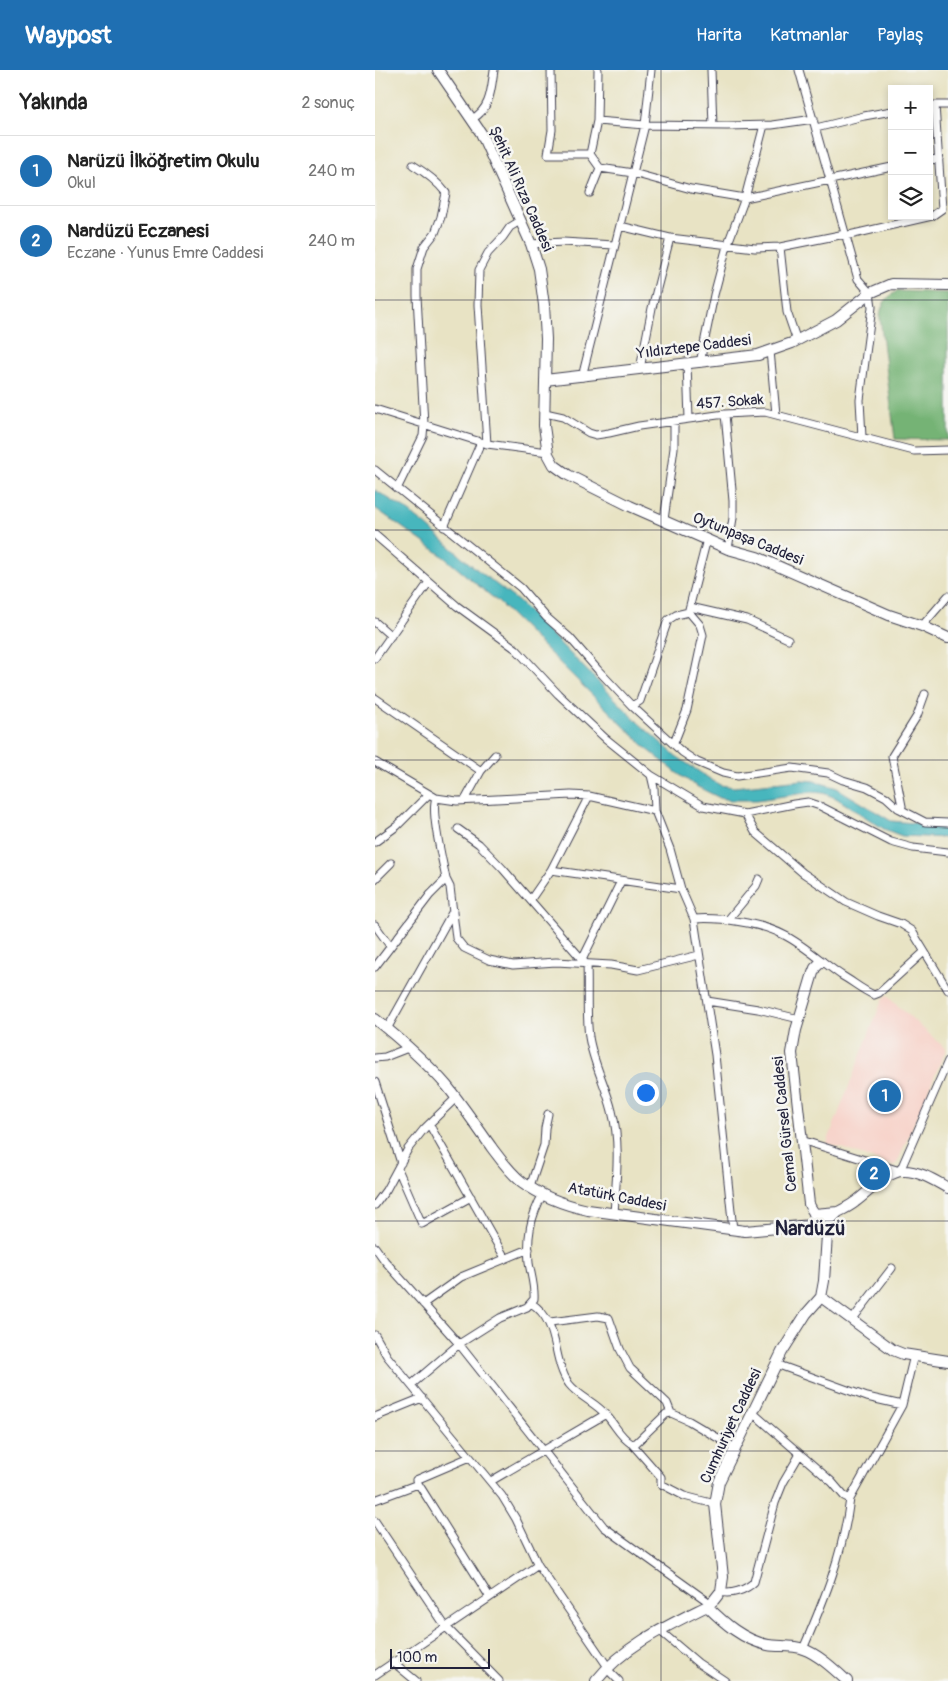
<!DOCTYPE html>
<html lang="tr">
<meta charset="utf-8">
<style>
:root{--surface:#fff;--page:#f6f6f6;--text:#222;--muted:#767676;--line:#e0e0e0;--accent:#1f6fb2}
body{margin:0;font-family:Pangolin,sans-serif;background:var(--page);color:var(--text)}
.controls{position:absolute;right:15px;top:15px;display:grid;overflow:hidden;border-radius:0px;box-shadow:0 2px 8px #0003}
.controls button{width:45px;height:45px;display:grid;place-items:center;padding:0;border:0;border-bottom:1px solid var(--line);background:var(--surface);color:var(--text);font:25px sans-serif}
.scale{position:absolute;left:15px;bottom:12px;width:100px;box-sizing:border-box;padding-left:5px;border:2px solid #22223b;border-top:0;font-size:14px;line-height:18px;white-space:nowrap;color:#22223b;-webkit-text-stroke:4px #f6f6f2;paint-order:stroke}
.you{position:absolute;left:270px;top:1022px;width:18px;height:18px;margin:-12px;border:4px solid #fff;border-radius:50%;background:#1a73e8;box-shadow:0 0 0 8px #1a73e833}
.badge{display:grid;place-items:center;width:32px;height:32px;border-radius:50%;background:var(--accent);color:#fff;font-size:16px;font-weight:700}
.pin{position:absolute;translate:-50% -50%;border:2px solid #fff;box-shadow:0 1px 5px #0006}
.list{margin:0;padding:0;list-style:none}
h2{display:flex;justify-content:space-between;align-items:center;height:65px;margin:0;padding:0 20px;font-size:21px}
h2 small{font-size:16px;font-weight:400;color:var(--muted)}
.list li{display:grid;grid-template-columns:32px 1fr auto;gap:15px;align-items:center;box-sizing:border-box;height:70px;padding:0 20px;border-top:1px solid var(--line)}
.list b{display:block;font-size:19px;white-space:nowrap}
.list p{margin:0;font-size:16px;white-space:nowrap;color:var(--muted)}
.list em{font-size:16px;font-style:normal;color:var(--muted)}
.icon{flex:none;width:28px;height:28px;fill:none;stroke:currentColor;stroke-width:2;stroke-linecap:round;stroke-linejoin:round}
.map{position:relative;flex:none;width:573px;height:1611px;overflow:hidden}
header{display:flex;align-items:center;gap:30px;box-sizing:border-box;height:70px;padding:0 25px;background:var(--accent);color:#fff}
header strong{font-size:24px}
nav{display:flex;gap:28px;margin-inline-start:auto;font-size:18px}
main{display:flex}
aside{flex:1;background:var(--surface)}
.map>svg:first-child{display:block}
</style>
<header>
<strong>Waypost</strong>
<nav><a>Harita</a><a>Katmanlar</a><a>Paylaş</a></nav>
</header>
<main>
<aside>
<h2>Yakında<small>2 sonuç</small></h2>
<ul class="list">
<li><span class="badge">1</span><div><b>Narüzü İlköğretim Okulu</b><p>Okul</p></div><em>240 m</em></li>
<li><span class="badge">2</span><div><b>Nardüzü Eczanesi</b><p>Eczane · Yunus Emre Caddesi</p></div><em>240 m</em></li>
</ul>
</aside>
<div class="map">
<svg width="573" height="1611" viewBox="0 0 573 1611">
<rect width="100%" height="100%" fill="#f6f6f2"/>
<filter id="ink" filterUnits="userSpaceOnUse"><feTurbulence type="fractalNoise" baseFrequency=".02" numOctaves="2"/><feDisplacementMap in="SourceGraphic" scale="10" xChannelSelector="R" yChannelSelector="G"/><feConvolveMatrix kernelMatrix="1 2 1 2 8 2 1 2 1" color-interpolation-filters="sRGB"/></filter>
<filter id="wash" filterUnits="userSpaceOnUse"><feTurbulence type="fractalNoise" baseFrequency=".0096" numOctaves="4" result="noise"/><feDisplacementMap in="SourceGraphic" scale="20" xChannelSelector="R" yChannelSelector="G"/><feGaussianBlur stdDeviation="1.12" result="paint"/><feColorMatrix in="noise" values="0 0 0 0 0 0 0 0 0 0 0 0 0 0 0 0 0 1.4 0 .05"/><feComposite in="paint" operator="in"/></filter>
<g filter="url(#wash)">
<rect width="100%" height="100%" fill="#e8e3c4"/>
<path fill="#f7d1c8" d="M512,926L571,979L522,1093L518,1096L452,1073L507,930Z"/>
<path fill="#74b374" stroke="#4b6a58" d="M522,221L573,223V370L520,369L505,247C506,234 511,228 522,221Z"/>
<path fill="#46b6bd" stroke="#346c7c" d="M0,420L29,438L51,455L95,494L144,532L266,655L301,686L338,711L345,715L359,717L427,710L439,711L462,718L516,751L573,756V768L527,766L509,759L461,728L448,723L437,722L382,730H356L345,728L321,716L302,703L271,678L122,531L65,484L0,438Z"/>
</g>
<g filter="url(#ink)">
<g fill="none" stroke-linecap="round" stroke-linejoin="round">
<defs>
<path id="street" d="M176,0L177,60L173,84H215L222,51L223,0
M336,0L338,56
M424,0L483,209L495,223L497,237L485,330L487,367
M554,35H573
M97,49C116,39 116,19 119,0
M222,51L270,55L352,56L397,55L439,49
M441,58L489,46L517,41
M215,84L225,98L258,103L316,119L370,128L517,97
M554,90L564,89
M215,123L225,98
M245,156L295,168L380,178L405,177L470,164
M470,166L557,146L567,139L560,35
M156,174L188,172L239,175
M405,177L412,242L422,271
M395,281L401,344
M325,293L339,225L352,176L370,128L389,55
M312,294L314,349
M265,299L277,238L295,168
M207,307L270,55L276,0
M0,339L112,374L173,382
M170,343L188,347L214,363L221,365L234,363L264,356L314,349L350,344L390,342L539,381L573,380
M350,344L358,431V448L353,479
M112,374L103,235L104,200L113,183L128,167L135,157L145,151
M0,400L146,518L171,547L195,568L223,600L257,636L307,682L322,692L348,703L362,706L417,698L453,703L468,710L492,717L511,727L523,738L550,752L573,753
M22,419L48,366L49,354L42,226V199L49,177L60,163L66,147L71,123C62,111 51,103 38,95
M289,450L299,378V351
M69,457L106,372
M0,465L82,536L141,579L183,624L230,668L276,705L328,736L370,744L419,734L433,732L445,736L516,772L538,778L573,782
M315,537L372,550L413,569
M314,539L332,469
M0,552L16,566
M547,556L573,526
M0,588L54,512
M0,628L106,701
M257,636L265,631L293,550L301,545L314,542
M299,673L312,640L328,565L325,555L314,542
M0,692L61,728L82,731L196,725L214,726L280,741
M276,705L279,718L280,741L295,779L306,819L319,849L340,985L358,1160
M61,728C55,742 68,792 71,809L75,817L81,868L89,878L114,890L138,895L181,892L236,895L263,900L324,885
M90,730L106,701L120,685
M523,738L527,736L517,686L542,646L550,624
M370,744L380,762L428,803L471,832L503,846L526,854L537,861L573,920
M83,759L104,774L128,799L212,895C213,918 211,944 214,967C218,993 231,1016 237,1041C246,1074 241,1110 239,1144
M0,772L22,756L54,724
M176,800L306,819
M0,809L16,793
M156,829L176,800L214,726
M319,849C345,847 386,853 409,865C429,875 447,892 466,905C477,911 487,920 499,925L504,923L549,882
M352,851L381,816L384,809
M0,855L15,876
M207,890L246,811
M0,897L55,825L71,809
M332,931L383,939L424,949
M12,959L78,841
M0,988L10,987L33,978
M0,1012L26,1093
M54,1054L130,1188
M426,1070L525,1101L573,991
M23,1099L47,1154L96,1127
M155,1117L169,1075L170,1058L173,1044
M0,1135L11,1120L33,1079L49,1059L81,1028
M0,1177L10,1191L84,1274L229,1457L335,1533
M156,1233C186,1252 176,1289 194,1314C204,1327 222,1333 232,1346C241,1356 245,1367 257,1374L261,1373L291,1344L296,1343L314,1351L360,1378
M48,1234L86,1207L154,1179
M477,1250L517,1198
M175,1252L223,1246L234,1248L245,1279L255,1298L292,1333L296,1343
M0,1265L12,1286L127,1426L141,1449L163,1495L233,1597
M401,1294L492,1327L527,1335
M36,1315L84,1274L125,1248L152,1237L159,1229C160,1217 156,1205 154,1193C152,1167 155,1147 168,1124
M377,1342L457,1412L469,1426L475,1429L527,1335L539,1285
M0,1347L47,1328
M257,1374L286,1407V1414L309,1426L340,1434
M95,1387L41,1410L114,1526
M116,1411L231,1344
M0,1430L43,1414
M0,1451L71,1557L124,1611
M345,1522C356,1525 371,1520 379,1512L400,1433L408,1413L425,1384
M284,1560L323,1593L350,1611
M428,1579C450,1528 468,1484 475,1429
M18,1592L41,1611
M232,1599L244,1611
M0,1605L163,1495"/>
<path id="secondary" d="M63,0L106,63L156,174L164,199L169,235L171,269L169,356L173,384L179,395L193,405L255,436L353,479L382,487L514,545L547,556L573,568
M170,310L383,285L417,273L461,250L495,223L516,214L573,215
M0,949C25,969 51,992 72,1016C88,1036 102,1057 117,1078C126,1090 135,1103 147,1112C166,1126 190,1135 213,1140L370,1161L447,1154L457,1148L463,1142L439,1144
M463,1142C469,1139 475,1136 480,1132C493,1123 513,1100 529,1101C545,1101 560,1111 573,1118
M446,1227L518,1280L528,1284L573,1291
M332,1536C349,1553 368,1570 393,1575C404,1577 417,1575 428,1579C443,1584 460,1600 472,1611
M221,1611C250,1575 292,1556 332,1536L339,1530L346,1521L348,1507L340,1434L344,1412L407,1282L431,1244L446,1227L449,1211L452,1165C450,1153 438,1145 434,1134L417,983L421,960L438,903L440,898L446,892"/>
</defs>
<use href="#street" stroke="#403f50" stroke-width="9"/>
<use href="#secondary" stroke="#403f50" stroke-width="12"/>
<use href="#street" stroke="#fff" stroke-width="7"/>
<use href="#secondary" stroke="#fff" stroke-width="10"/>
</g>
</g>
<path fill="none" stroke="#22223b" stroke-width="1" stroke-opacity="0.55" d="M286,0V1611M0,230H573M0,460H573M0,690H573M0,921H573M0,1151H573M0,1381H573"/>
<g text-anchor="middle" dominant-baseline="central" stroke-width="5" stroke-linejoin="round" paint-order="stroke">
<g font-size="15" fill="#22223b" stroke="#f6f6f2">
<text transform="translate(146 119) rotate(66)">Şehit Ali Rıza Caddesi</text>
<text transform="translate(319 277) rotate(-7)">Yıldıztepe Caddesi</text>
<text transform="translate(355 332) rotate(-4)">457. Sokak</text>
<text transform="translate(373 469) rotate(22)">Oytunpaşa Caddesi</text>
<text transform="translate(410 1054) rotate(-96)">Cemal Gürsel Caddesi</text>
<text transform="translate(242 1127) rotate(11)">Atatürk Caddesi</text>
<text transform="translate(356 1356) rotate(-65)">Cumhuriyet Caddesi</text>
</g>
<g font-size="20" font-weight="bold" fill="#22223b" stroke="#f6f6f2">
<text x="435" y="1158">Nardüzü</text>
</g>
</g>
</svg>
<div class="controls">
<button>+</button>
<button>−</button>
<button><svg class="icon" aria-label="layers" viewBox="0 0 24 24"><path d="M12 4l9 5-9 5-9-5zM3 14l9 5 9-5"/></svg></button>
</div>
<div class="scale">100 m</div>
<div class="you"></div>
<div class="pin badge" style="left:510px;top:1026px">1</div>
<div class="pin badge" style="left:499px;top:1104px">2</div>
</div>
</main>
